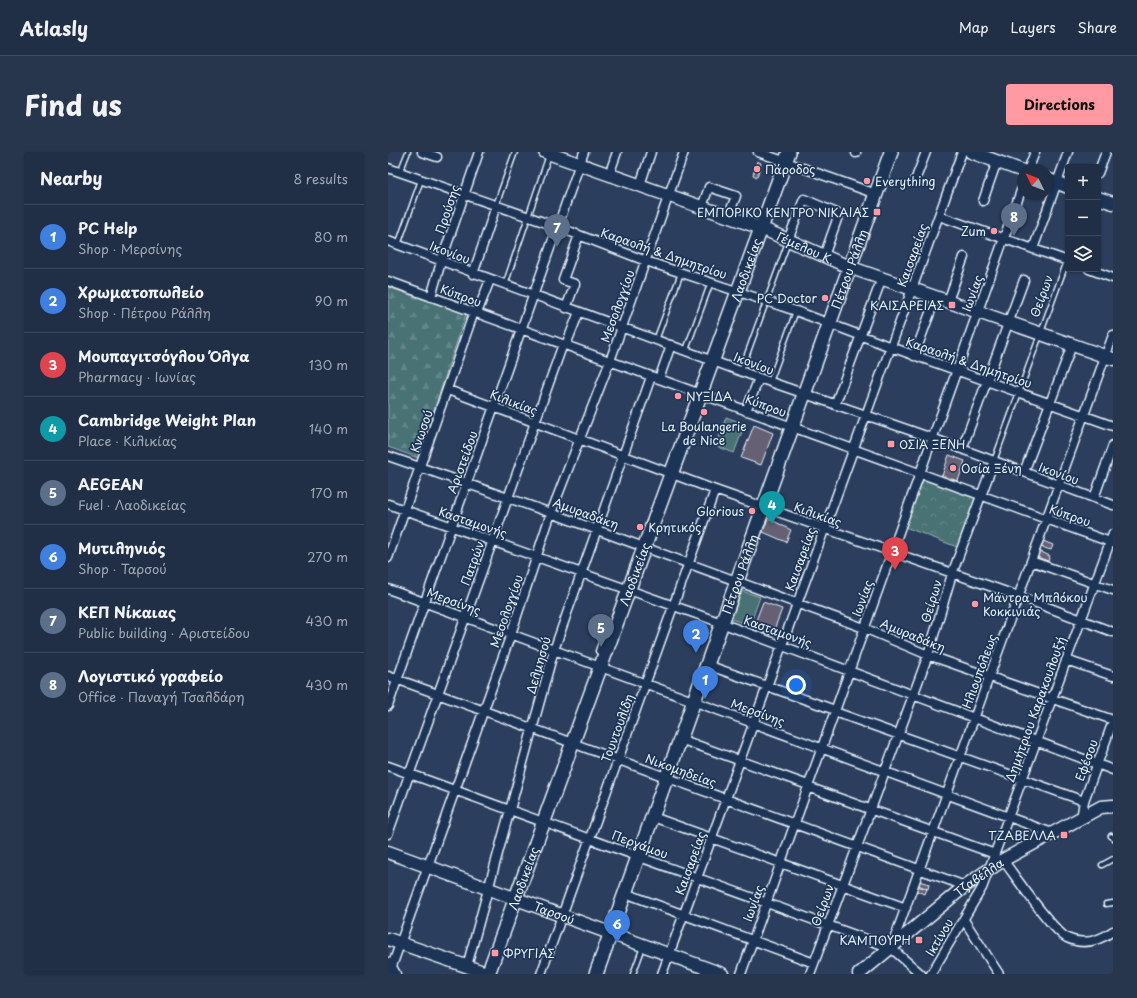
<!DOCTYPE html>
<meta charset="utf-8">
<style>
:root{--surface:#202e46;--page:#28364d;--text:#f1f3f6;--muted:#a2a8b3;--line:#3d4a5f;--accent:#ff9aa2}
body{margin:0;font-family:"Playpen Sans",sans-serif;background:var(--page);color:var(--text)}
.controls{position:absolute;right:12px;top:12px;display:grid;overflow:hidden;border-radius:4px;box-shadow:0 1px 3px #0004}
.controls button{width:36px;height:36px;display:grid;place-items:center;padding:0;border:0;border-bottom:1px solid var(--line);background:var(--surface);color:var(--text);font:20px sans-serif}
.compass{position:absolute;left:629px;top:12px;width:36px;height:36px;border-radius:50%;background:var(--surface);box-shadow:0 1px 3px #0004;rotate:312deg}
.you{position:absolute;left:408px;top:533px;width:14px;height:14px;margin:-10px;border:3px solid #fff;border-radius:50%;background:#1a73e8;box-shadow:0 0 0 6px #1a73e833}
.badge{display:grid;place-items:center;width:26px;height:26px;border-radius:50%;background:var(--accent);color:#fff;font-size:13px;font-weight:700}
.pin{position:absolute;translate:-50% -33px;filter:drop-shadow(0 1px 2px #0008)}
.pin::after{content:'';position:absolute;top:21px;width:14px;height:12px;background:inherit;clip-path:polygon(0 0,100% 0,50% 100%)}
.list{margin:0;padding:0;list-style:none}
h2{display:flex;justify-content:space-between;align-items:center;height:52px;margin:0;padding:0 16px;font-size:17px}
h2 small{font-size:13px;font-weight:400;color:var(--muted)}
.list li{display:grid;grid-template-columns:26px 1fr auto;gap:12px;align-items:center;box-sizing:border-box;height:64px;padding:0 16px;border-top:1px solid var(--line)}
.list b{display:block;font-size:15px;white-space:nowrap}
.list p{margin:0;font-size:13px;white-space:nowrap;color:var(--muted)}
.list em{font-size:13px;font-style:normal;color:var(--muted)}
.icon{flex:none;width:22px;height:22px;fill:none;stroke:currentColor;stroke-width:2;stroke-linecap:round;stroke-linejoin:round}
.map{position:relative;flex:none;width:725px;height:822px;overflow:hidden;border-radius:4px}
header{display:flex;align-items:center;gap:24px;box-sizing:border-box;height:56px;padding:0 20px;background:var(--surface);border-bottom:1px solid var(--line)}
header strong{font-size:19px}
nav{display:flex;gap:22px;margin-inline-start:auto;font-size:14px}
.intro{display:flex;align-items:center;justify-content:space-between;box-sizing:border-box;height:96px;padding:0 24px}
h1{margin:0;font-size:28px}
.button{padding:10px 18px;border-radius:4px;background:var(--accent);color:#111;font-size:14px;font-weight:700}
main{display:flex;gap:24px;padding:0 24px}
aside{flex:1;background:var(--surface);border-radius:4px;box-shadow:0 1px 3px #0004}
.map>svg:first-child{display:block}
</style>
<header>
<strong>Atlasly</strong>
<nav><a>Map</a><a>Layers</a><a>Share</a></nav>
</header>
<div class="intro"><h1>Find us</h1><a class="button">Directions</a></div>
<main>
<aside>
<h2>Nearby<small>8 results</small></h2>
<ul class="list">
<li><span class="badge" style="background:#3f7fe0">1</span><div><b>PC Help</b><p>Shop · Μερσίνης</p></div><em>80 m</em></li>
<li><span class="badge" style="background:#3f7fe0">2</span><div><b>Χρωματοπωλείο</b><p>Shop · Πέτρου Ράλλη</p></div><em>90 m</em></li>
<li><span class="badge" style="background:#e0444e">3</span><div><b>Μουπαγιτσόγλου Όλγα</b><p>Pharmacy · Ιωνίας</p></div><em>130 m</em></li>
<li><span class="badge" style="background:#0f9aa8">4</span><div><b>Cambridge Weight Plan</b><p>Place · Κιλικίας</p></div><em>140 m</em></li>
<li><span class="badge" style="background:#5c6f8a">5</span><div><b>AEGEAN</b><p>Fuel · Λαοδικείας</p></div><em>170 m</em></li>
<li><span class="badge" style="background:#3f7fe0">6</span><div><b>Μυτιληνιός</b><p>Shop · Ταρσού</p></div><em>270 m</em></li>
<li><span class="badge" style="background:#5c6f8a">7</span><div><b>ΚΕΠ Νίκαιας</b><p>Public building · Αριστείδου</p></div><em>430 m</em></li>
<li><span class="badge" style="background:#5c6f8a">8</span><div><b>Λογιστικό γραφείο</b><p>Office · Παναγή Τσαλδάρη</p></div><em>430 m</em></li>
</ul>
</aside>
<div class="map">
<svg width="725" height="822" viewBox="0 0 725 822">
<defs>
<pattern id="forest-firs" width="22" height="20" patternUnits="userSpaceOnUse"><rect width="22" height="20" fill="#4a7275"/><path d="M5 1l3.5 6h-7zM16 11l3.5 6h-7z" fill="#648789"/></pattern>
<pattern id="park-crowns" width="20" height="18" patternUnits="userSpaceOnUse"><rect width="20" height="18" fill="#4a7275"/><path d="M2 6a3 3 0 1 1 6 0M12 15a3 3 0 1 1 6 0" fill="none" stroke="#648789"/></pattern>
</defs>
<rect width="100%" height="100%" fill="#2b3e5d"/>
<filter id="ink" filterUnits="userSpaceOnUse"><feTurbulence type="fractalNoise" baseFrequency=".025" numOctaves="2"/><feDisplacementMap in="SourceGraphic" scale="8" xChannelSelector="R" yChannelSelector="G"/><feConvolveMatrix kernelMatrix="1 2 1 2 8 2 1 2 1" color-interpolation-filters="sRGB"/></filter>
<g filter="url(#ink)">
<path fill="url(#forest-firs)" stroke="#99b2b6" d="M0,135L78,162L30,306L0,295Z"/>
<path fill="url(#park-crowns)" stroke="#99b2b6" d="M535,327L587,346L569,395L517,375Z"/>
<path fill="#4a7275" stroke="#99b2b6" d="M338,265L357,272L346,301L328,294Z
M354,439L372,445L362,473L343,467Z"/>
<path fill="#656173" stroke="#e8f1f8" d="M369,9L373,11L369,25L365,23Z
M366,273L385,281L373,313L353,306Z
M561,303L577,309L570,329L554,324Z
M380,366L403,378L398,390L375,380Z
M655,389L665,393L663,398L653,395Z
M651,399L662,404L660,409L649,405Z
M375,450L394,457L384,483L365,476Z
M531,729L541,732L540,737L530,733Z
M529,734L539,737L537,742L528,739Z"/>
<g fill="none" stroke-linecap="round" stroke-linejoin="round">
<defs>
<path id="lane" d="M12,20L20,0
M108,53L127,0
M10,93L33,28
M117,133L161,3
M268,188L293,121
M298,198L323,130
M353,219L400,90
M382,230L408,159
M606,309L679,109
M214,504L210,499L215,485L221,483
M723,684L725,686
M714,713L725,707
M718,752L725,751
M245,822L255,795"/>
<path id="street" d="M34,0L49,5
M370,0L488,42
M468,1V0
M0,16L170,75L258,109L408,159L503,195L725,274
M640,18L647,0
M710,21L718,0
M221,23L229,0
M528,26L538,0
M252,33L263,0
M595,49L609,9
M314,55L321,35L348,44L340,65
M551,64L680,109
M400,88L416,47L451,62L436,104
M0,89L371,226L544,286L725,353
M645,97L680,0
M701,117L725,126
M85,122L108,54
M0,129L725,391
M43,145L53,110L91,0
M560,149L576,105
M178,156L187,132L175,128L191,83
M89,161L102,128
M178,193L191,160
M526,204L548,145
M271,227L283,193
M60,238L327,338L630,444L725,480
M447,253L494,126
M358,259L371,226
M574,297L636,128
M0,304L163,361L476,476L540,503L725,568
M636,320L684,193
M706,346L725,293
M0,352L328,469L725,618
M0,406L86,160
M643,409L725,438
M0,437L664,681
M678,508L725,524
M319,513L447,558
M0,524L577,734
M0,554L196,0
M447,560L696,649
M292,587L420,633
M0,614L503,796L533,822
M420,635L607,702
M265,665L518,756
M693,667L696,649L725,569
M0,682L175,192
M615,708C628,725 663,777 679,786C696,794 711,789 725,779
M237,741L426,811
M576,768L611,822
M504,793L725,183
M79,814L166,498L263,225
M3,817L123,482L163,361L222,209L296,0
M153,822L327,338
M274,822L574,0
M353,822L635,33
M422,822L540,503L564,422L606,309
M543,822L594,736L725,382"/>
<g id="secondary">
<path id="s1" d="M157,0L373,76L461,115L725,207"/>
<path d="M583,0L635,19"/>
<path d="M659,27L680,35"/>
<path d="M710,46L725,51"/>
<path id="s2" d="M0,700L334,822"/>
<path d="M0,787L101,822"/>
<path d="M0,812L6,822"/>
<path id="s3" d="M471,822L577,734L615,708L713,655L725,654"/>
</g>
<g id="primary">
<path id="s4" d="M100,822L401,0"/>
<path id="s5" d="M208,822L503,0"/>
</g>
</defs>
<use href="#lane" stroke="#e8f1f8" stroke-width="7"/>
<use href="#street" stroke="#e8f1f8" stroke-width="11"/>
<use href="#secondary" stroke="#e8f1f8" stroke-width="15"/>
<use href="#primary" stroke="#e8f1f8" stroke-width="16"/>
<use href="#lane" stroke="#1d3557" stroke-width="4"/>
<use href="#street" stroke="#1d3557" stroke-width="8"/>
<use href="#secondary" stroke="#1d3557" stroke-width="12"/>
<use href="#primary" stroke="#1d3557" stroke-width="13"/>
</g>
</g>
<g fill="#ff9aa2" stroke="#1d3557" stroke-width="1.5">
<circle cx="369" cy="17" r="4"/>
<circle cx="479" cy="29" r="4"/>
<rect x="485" y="56" width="8" height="8" rx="2"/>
<circle cx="606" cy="79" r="4"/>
<circle cx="437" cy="146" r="4"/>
<rect x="560" y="149" width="8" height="8" rx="2"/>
<circle cx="290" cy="244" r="4"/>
<circle cx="316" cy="260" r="4"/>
<rect x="499" y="288" width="8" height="8" rx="2"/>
<circle cx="565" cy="316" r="4"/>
<circle cx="364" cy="359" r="4"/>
<circle cx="252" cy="375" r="4"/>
<circle cx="587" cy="452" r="4"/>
<rect x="672" y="679" width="8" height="8" rx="2"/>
<rect x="527" y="784" width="8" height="8" rx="2"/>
<rect x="103" y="797" width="8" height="8" rx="2"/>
</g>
<g text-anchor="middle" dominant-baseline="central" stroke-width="3.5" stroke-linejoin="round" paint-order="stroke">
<g font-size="12" fill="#e8f1f8" stroke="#1d3557" text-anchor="start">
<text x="377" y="17">Πάροδος</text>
<text x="487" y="29">Everything</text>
<text x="481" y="60" text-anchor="end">ΕΜΠΟΡΙΚΟ ΚΕΝΤΡΟ ΝΙΚΑΙΑΣ</text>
<text x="598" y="79" text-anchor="end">Zum</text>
<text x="429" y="146" text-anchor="end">PC Doctor</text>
<text x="556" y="153" text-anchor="end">ΚΑΙΣΑΡΕΙΑΣ</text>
<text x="298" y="244">ΝΥΞΙΔΑ</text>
<text x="316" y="274" text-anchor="middle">La Boulangerie<tspan x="316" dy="14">de Nice</tspan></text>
<text x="511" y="292">ΟΣΙΑ ΞΕΝΗ</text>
<text x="573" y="316">Οσία Ξένη</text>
<text x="356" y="359" text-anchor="end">Glorious</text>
<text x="260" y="375">Κρητικός</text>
<text x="595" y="445">Μάντρα Μπλόκου<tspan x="595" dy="14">Κοκκινιάς</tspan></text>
<text x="668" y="683" text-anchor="end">ΤΖΑΒΕΛΛΑ</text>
<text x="523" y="788" text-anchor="end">KAΜΠΟΥΡΗ</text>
<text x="115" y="801">ΦΡΥΓΙΑΣ</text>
</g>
<g font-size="12" fill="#e8f1f8" stroke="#1d3557">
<text transform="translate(59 57) rotate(-71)">Προύσης</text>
<text stroke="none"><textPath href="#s1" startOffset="278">Γέμελου Κ.</textPath></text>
<text transform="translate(62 100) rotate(21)">Ικονίου</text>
<text transform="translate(276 101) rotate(19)">Καραολή &amp; Δημητρίου</text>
<text transform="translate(524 103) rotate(-70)">Καισαρείας</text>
<text stroke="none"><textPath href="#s5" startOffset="749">Πέτρου Ράλλη</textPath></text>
<text stroke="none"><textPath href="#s4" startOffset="750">Λαοδικείας</textPath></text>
<text transform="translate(584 141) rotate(-70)">Ιωνίας</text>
<text transform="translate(73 143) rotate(20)">Κύπρου</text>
<text transform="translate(653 144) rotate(-70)">Θείρων</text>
<text transform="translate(229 154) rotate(-70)">Μεσολογγίου</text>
<text transform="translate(581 210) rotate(19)">Καραολή &amp; Δημητρίου</text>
<text transform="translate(366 211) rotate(21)">Ικονίου</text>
<text transform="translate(126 250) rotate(21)">Κιλικίας</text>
<text transform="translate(378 253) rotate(20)">Κύπρου</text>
<text transform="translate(33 279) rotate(-71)">Κνωσού</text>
<text transform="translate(74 310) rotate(-70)">Αριστείδου</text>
<text transform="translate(671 321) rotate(20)">Ικονίου</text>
<text transform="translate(198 361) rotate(20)">Αμυραδάκη</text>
<text transform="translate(430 362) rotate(20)">Κιλικίας</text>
<text transform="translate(682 363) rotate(19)">Κύπρου</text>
<text transform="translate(85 370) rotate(19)">Κασταμονής</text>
<text transform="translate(412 407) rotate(-70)">Καισαρείας</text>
<text transform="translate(84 411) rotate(-70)">Πατρών</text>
<text stroke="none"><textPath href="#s4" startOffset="426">Λαοδικείας</textPath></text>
<text stroke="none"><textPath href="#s5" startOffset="425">Πέτρου Ράλλη</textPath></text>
<text transform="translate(474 446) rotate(-70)">Ιωνίας</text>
<text transform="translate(66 449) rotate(20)">Μερσίνης</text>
<text transform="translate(543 449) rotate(-73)">Θείρων</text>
<text transform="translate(118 459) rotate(-71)">Μεσολογγίου</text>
<text transform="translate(390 479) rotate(20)">Κασταμονής</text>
<text transform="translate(525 483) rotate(22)">Αμυραδάκη</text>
<text transform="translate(150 513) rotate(-74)">Δελμησού</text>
<text transform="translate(591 519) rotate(-70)">Ηλιουπόλεως</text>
<text transform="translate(647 557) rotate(-70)">Δημήτριου Καρακουλουξή</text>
<text transform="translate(370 560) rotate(20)">Μερσίνης</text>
<text transform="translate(229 576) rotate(-70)">Τουντουλίδη</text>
<text transform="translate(698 608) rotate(-70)">Εφέσου</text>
<text transform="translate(293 618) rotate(20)">Νικομηδείας</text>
<text transform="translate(252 692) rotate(20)">Περγάμου</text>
<text transform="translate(302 711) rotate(-70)">Καισαρείας</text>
<text stroke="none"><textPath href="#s4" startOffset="102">Λαοδικείας</textPath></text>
<text stroke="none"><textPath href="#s3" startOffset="154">Τζαβέλλα</textPath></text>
<text transform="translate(365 751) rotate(-70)">Ιωνίας</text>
<text transform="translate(434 753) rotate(-70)">Θείρων</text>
<text stroke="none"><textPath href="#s2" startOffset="177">Ταρσού</textPath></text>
<text transform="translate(551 785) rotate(-59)">Ικτίνου</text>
</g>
</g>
</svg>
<div class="controls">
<button>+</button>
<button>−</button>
<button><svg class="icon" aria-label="layers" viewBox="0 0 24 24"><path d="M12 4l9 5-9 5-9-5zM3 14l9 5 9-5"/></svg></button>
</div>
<svg class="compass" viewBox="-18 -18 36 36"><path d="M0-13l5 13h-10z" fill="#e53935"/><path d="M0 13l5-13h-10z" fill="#a2a8b3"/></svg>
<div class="you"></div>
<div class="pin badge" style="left:317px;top:547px;background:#3f7fe0">1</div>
<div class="pin badge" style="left:308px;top:501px;background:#3f7fe0">2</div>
<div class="pin badge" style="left:507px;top:418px;background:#e0444e">3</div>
<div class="pin badge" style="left:384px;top:372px;background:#0f9aa8">4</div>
<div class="pin badge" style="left:213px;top:495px;background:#5c6f8a">5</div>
<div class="pin badge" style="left:229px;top:791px;background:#3f7fe0">6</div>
<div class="pin badge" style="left:169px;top:95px;background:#5c6f8a">7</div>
<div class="pin badge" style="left:626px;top:84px;background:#5c6f8a">8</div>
</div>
</main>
